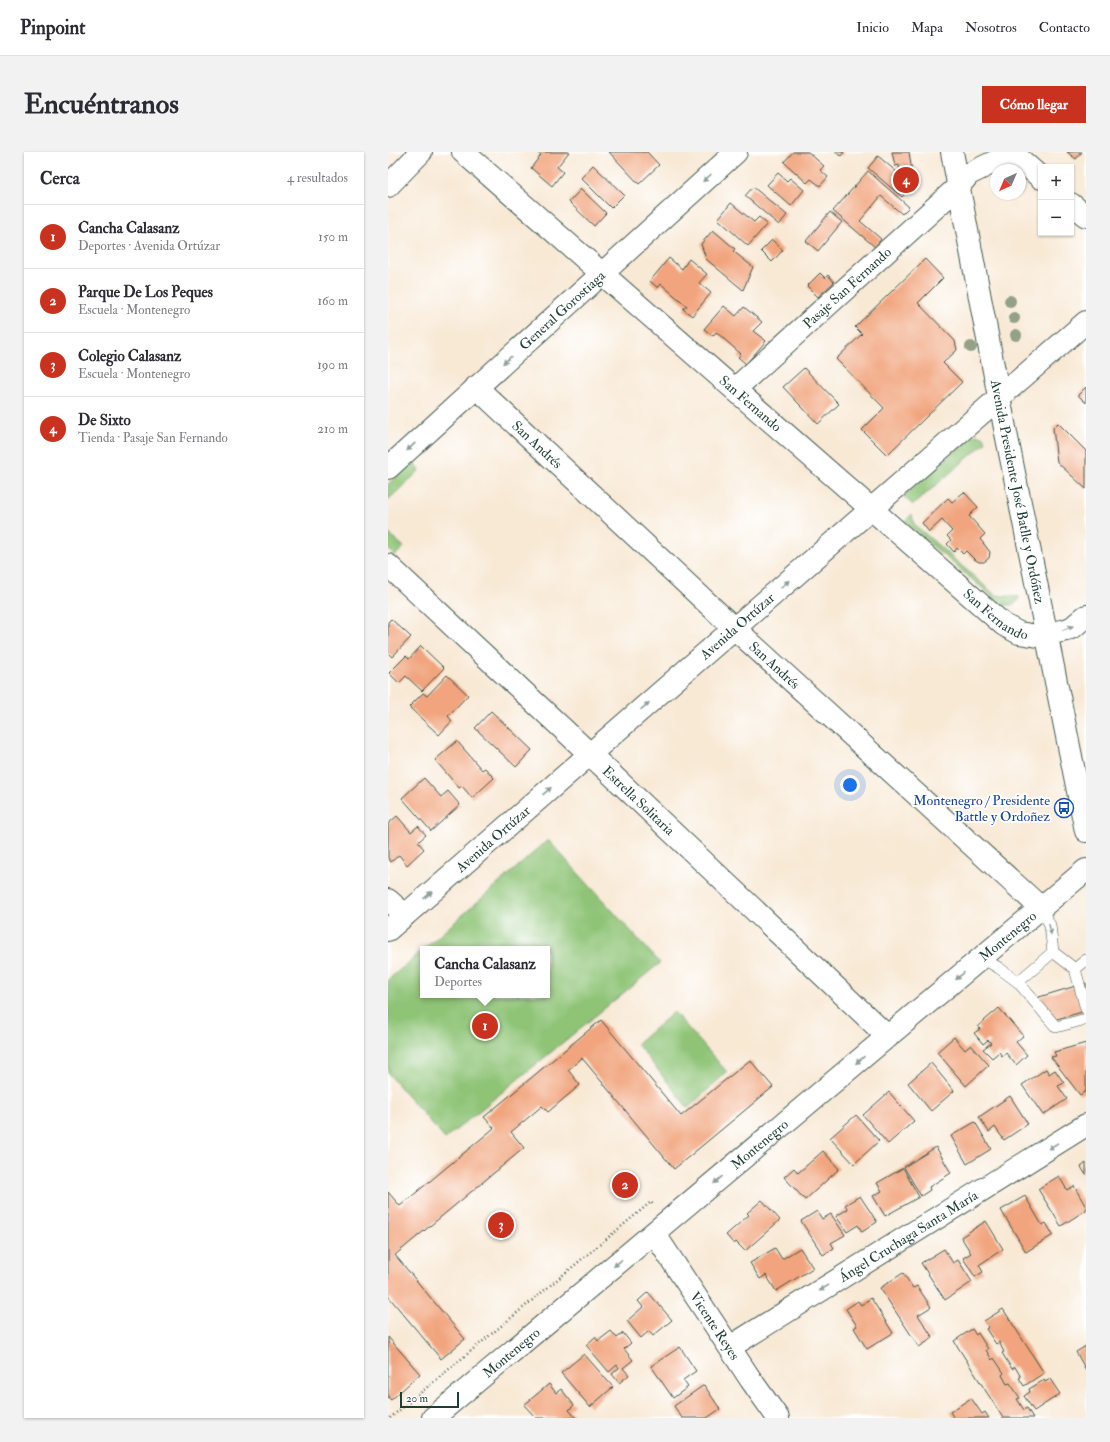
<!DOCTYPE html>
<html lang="es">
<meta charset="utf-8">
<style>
:root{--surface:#fff;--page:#f2f2f3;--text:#2b2b33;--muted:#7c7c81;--line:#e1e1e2;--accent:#c8321e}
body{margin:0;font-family:"IM FELL Double Pica",serif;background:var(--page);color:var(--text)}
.controls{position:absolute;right:12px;top:12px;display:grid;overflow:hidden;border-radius:0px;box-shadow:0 1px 3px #0004}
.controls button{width:36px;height:36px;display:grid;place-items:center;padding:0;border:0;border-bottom:1px solid var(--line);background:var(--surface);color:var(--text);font:20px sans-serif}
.compass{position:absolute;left:602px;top:12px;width:36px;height:36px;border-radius:50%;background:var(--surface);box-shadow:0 1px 3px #0004;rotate:224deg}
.scale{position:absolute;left:12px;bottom:10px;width:59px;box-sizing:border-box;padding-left:4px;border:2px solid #1f3d34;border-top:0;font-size:11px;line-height:14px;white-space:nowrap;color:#1f3d34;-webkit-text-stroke:3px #fff;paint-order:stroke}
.you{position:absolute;left:462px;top:633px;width:14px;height:14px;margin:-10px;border:3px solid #fff;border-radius:50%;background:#1a73e8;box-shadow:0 0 0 6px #1a73e833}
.badge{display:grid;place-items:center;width:26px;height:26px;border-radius:50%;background:var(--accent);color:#fff;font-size:13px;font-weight:700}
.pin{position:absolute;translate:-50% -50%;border:2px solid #fff;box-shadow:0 1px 4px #0006}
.popup{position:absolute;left:32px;top:794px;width:130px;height:52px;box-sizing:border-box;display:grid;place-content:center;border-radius:0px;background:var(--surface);filter:drop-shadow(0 1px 3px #0005);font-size:13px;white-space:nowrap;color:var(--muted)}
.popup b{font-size:15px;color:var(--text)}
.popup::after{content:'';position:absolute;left:50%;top:100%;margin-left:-8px;border:8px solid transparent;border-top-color:var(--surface)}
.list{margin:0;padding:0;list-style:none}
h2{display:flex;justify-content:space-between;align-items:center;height:52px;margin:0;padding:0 16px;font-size:17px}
h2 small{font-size:13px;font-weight:400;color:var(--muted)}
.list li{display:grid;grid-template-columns:26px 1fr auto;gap:12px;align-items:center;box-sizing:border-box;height:64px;padding:0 16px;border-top:1px solid var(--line)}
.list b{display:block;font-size:15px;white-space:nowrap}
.list p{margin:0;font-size:13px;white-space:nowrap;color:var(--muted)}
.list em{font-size:13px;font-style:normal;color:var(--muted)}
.map{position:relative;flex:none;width:698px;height:1266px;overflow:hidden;border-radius:0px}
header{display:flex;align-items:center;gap:24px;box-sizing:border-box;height:56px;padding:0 20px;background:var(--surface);border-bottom:1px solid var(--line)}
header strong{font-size:19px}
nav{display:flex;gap:22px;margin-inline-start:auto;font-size:14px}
.intro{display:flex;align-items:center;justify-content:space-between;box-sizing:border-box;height:96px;padding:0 24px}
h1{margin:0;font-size:28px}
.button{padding:10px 18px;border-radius:0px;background:var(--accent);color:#fff;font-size:14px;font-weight:700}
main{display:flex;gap:24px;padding:0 24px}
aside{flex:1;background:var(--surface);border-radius:0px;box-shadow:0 1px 3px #0004}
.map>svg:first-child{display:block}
</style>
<header>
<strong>Pinpoint</strong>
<nav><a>Inicio</a><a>Mapa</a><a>Nosotros</a><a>Contacto</a></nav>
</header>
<div class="intro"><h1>Encuéntranos</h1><a class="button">Cómo llegar</a></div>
<main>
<aside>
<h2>Cerca<small>4 resultados</small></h2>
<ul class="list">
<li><span class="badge">1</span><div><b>Cancha Calasanz</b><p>Deportes · Avenida Ortúzar</p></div><em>150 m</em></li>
<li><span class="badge">2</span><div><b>Parque De Los Peques</b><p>Escuela · Montenegro</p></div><em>160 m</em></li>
<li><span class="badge">3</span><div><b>Colegio Calasanz</b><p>Escuela · Montenegro</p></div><em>190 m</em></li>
<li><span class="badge">4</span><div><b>De Sixto</b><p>Tienda · Pasaje San Fernando</p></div><em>210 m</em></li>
</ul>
</aside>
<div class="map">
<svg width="698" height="1266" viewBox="0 0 698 1266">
<rect width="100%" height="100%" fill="#fff"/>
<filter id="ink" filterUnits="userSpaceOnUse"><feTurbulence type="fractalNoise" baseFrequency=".025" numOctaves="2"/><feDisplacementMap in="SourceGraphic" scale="8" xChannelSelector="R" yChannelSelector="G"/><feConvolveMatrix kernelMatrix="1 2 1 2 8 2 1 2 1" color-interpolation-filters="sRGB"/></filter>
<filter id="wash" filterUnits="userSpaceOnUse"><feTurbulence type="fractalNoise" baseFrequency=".012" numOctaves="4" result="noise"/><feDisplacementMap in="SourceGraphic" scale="16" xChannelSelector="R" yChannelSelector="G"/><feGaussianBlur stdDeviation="0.9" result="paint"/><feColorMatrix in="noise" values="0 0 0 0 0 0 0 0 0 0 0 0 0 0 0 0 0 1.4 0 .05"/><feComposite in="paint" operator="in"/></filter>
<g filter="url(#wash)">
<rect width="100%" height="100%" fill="#f8e9d5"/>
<path fill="#8fc477" stroke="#578056" d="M588,283L595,284L598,290L525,353L515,344L582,286Z
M25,309L32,318L0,348V332Z
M524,362L526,372L607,443L631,445V448C625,454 618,455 611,450L516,370Z
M0,381L16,395L7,404L0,397Z
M160,688L272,811L57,987L0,921V828L35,798V843H159V797H36Z
M286,860L339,920L300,956L249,892Z"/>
<g id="blocks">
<path fill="#f1a47d" d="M149,0H181L169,15L175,20L164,34L143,16L153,3Z
M221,0H259L271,13L251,32Z
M405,0H420L436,14L432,18L440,25L432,34L423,27L419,31L396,10Z
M447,0H456L453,4Z
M504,0H521L524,20L512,22L511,13L507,14Z
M679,0H694L688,7Z
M490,4L524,33L514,45L480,16Z
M205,13L236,43L223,56L193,26Z
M480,19L521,55L514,62L493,44L483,56L472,69L493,87L487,95L445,59Z
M390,21L399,29L402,26L416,38L403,54L379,33Z
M365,35L399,63L391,73L357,44Z
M193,37L218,61L206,74L181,50Z
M343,51L366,70L371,65L379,72L360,94L330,67Z
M442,60L454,70L430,99L418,89Z
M325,78L347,97L345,99L365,115L355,138L318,107L313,92Z
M384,88L395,98L384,110L373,99Z
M281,106L294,117L301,107L319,122L311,131L323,141L304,164L295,157L299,154L273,132L270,136L262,129Z
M537,107L555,126L530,151L567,189L569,198L555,211L574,230L499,303L474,278L496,256L448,207L474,182L467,175Z
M432,121L437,126L440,123L446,130L430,145L419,134Z
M336,154L348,164L356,155L374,170L365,179L378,189L358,212L350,205L353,202L328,180L325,184L316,177Z
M416,216L451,252L430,272L395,235Z
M698,235V251L690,243Z
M670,271L698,299V337L669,310L665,276Z
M576,340L590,355L581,364L597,382L592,387L602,400L601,406L596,410H591L586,407L578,399L575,402L569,396L566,400L559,392L563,388L559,384L564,379L554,368L541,380L534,371L560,346L564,350Z
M3,467L23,485L4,505L0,501V470Z
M33,494L56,516L34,539L18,524L11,531L1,521L18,504L21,507Z
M59,523L80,543L60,564L64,569L51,583L21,555L35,541L39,544Z
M103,559L144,598L128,615L87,576Z
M69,589L94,618L97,616L106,626L84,646L74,634L71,636L47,608Z
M36,626L53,645L60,639L72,653L43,679L14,646Z
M9,664L23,680L30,674L38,683L30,690L36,697L19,713L11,703L3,710L0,706V672Z
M698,831V859L658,870L651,845Z
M611,856L635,884L628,890L639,903L628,913L618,901L614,904L611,900L604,906L595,897L603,891L600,888L595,892L586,881L592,877L590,874Z
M213,868L293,964L362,908L385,935L286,1017L194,906L180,918L192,933L160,960L154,954L123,980L136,996L7,1103L77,1187L53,1207L0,1144V1040L12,1054L106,976L96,965Z
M566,885L577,898L583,893L601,913L578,934L549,900Z
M698,891V939L692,943L663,905L668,904L666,900Z
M543,911L566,939L543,959L520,931Z
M658,917L661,922L667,918L676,931L670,934L679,947L655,963L634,933Z
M501,940L526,969L500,992L475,963Z
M622,944L640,972L616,988L607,975L601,980L591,965Z
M468,963L491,989L466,1012L442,986Z
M587,970L603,997L579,1012L563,984Z
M548,995L563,1021L541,1035L542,1038L533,1044L516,1015Z
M435,999L451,1017L417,1048L396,1025L406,1016L410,1021Z
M698,1011V1023L693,1015Z
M515,1016L531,1045L497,1064L485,1044L494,1039L489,1031Z
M671,1024L679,1038L686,1034L698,1055V1058L673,1074L650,1037Z
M472,1044L489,1070L474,1080L470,1073L459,1080L448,1064L460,1057L457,1053Z
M637,1044L654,1073L658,1071L665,1083L638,1100L613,1058Z
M374,1048L392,1068L357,1099L348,1090L346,1092L338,1083L361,1063L359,1061Z
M429,1059L434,1067L443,1062L457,1083L443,1091L446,1096L435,1103L413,1069Z
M598,1069L615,1097L591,1113L595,1120L587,1125L575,1106L583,1101L573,1085Z
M387,1096L394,1107L412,1096L425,1116L388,1139L378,1123L372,1127L362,1111Z
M556,1097L565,1111L570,1108L584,1130L557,1148L533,1111Z
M515,1121L525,1136L529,1134L543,1155L530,1163L545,1186L531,1195L492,1136Z
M260,1140L284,1168L265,1184L261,1179L253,1186L239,1169L255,1155L250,1149Z
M483,1146L505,1181L479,1197L466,1176L469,1174L458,1157L470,1149L473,1153Z
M615,1157L656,1221L636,1234L631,1226L633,1225L627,1215L624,1217L614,1201L616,1200L611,1190L608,1192L598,1177L601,1175L596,1169Z
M584,1177L588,1183L590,1181L600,1197L598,1198L604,1208L606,1206L616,1221L614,1223L619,1232L622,1231L632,1246L629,1247L636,1258L639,1256L645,1266H615L566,1189Z
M223,1179L229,1186L235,1181L243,1191L236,1197L245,1208L235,1216L241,1223L231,1231L224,1222L231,1216L229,1213L221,1220L198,1193L207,1185L210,1189Z
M0,1185L32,1222L3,1248L0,1245Z
M698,1194V1218L688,1200Z
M292,1195L308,1219L295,1228L300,1235L285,1246L263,1214Z
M196,1202L225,1235L202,1255L173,1221Z
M662,1227L672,1242L646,1259L636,1244L642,1240L641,1237L656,1228L657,1230Z
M161,1232L168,1241L173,1237L186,1253L181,1258L188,1266H148L136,1253Z
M316,1233L332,1257L319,1266H294L286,1254Z
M583,1246L594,1262L597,1260L601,1266H566L562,1260Z"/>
</g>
</g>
<g filter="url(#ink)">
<use href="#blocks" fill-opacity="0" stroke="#40574c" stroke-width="1"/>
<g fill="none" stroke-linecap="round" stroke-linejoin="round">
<defs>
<path id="service" d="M653,756L662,773L665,800
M594,806L611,816L630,830L668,875L698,867
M687,817L698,808
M630,830L665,800L687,817L698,857"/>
<g id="minor">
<path id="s1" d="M75,0L616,473L631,481L650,484L678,478L685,475L698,464"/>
<path d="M627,3L653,26"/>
<path d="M0,34L33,0"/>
<path d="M683,52L698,64"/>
<path id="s2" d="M88,235L346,476L653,756"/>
<path id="s3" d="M347,237L571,34L581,22L610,8L637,13"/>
<path id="s4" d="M0,316L348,0"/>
<path id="s5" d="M0,413L222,621L500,885"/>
<path d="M0,748L17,763"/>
<path id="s6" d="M0,778L698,170"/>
<path id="s7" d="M266,1081L363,1228L390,1266"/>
<path id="s8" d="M342,1195L698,973"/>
</g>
<g id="tertiary">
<path id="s9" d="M45,1266L698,718"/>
</g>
<g id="secondary">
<path id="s10" d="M564,0L617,276L698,679"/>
</g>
</defs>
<use href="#service" stroke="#40574c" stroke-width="12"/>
<use href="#minor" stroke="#40574c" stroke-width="24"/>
<use href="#tertiary" stroke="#40574c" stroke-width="24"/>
<use href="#secondary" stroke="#40574c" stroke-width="24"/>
<path stroke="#40574c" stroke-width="2.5" stroke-dasharray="1 3" stroke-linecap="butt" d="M2,1266L263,1050L266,1054"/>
<use href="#service" stroke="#fff" stroke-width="11"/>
<use href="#minor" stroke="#fff" stroke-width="22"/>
<use href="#tertiary" stroke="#fff" stroke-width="22"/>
<use href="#secondary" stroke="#fff" stroke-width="22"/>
</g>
<g fill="#93a187">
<circle cx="622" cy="149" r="6"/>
<circle cx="626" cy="166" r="6"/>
<circle cx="628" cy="183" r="6"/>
<circle cx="583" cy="195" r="6"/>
</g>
<defs><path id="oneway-solid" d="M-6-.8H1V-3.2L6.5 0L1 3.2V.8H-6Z"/></defs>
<g fill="#8f9e9a">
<use href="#oneway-solid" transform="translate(319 26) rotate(138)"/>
<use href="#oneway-solid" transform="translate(119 208) rotate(138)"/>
<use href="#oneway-solid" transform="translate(23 295) rotate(137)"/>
<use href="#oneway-solid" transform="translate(397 432) rotate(-41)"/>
<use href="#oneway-solid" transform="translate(680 476) rotate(-23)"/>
<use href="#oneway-solid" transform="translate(257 554) rotate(-41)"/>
<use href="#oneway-solid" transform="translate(159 639) rotate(-41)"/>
<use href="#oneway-solid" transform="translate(40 743) rotate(-41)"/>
<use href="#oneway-solid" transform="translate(662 777) rotate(79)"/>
<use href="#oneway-solid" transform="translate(572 824) rotate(140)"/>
<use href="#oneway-solid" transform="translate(472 908) rotate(140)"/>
<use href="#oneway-solid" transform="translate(665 994) rotate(148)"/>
<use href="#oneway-solid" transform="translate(330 1028) rotate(140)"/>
<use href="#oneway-solid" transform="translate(230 1111) rotate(140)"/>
<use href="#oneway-solid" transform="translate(436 1136) rotate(148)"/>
</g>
</g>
<defs>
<symbol id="bus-ring" viewBox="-11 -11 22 22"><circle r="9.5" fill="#fff" stroke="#1a4fb4" stroke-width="1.5"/><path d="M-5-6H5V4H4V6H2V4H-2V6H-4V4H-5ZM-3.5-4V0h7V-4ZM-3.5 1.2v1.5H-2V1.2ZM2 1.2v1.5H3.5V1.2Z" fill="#1a4fb4"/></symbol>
</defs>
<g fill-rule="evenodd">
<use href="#bus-ring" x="665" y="645" width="22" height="22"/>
</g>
<g text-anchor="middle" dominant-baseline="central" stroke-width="4" stroke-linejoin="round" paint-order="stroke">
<g font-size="14" fill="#1f3d34" stroke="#fff">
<text stroke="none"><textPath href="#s3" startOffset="151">Pasaje San Fernando</textPath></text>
<text stroke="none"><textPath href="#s4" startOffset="235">General Gorostiaga</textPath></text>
<text stroke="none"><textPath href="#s1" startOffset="382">San Fernando</textPath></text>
<text stroke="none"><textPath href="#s2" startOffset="84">San Andrés</textPath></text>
<text stroke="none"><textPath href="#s10" startOffset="346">Avenida Presidente José Batlle y Ordóñez</textPath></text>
<text stroke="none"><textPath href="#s1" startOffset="706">San Fernando</textPath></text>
<text stroke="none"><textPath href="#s6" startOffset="463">Avenida Ortúzar</textPath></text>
<text stroke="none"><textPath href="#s2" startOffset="408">San Andrés</textPath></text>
<text stroke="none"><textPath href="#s5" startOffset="344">Estrella Solitaria</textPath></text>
<text stroke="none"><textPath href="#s6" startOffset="139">Avenida Ortúzar</textPath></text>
<text stroke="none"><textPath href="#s9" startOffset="750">Montenegro</textPath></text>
<text stroke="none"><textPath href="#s9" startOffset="426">Montenegro</textPath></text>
<text stroke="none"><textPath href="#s8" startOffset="210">Ángel Cruchaga Santa María</textPath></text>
<text stroke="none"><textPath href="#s7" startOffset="111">Vicente Reyes</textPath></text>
<text stroke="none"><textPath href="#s9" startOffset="102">Montenegro</textPath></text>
</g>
<g font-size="14" fill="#164399" stroke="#fff" text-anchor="end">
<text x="662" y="648">Montenegro / Presidente<tspan x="662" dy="16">Battle y Ordoñez</tspan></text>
</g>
</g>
</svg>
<div class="controls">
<button>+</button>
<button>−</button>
</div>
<svg class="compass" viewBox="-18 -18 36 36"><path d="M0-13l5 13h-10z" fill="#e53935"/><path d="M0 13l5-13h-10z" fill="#7c7c81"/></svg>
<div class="scale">20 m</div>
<div class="you"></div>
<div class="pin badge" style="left:97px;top:874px">1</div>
<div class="popup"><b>Cancha Calasanz</b>Deportes</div>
<div class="pin badge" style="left:237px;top:1033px">2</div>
<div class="pin badge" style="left:113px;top:1073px">3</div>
<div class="pin badge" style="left:518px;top:28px">4</div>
</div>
</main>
